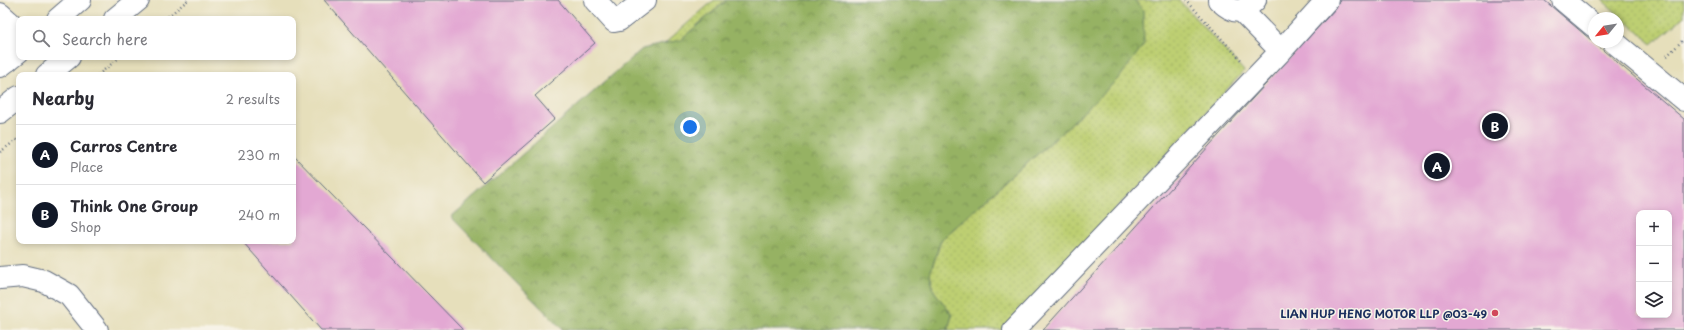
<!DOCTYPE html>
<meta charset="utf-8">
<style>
:root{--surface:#fff;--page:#f2f2f3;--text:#2b2b33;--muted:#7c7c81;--line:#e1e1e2;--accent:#111827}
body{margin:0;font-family:"Playpen Sans",sans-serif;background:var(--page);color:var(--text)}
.controls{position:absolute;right:12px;bottom:12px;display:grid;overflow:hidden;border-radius:8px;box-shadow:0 2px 6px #0003}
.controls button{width:36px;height:36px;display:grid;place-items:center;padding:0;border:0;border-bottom:1px solid var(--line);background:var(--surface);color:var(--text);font:20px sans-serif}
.compass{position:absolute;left:1588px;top:12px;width:36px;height:36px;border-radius:50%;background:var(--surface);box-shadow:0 2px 6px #0003;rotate:240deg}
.you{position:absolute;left:690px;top:127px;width:14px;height:14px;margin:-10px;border:3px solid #fff;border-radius:50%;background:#1a73e8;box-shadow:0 0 0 6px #1a73e833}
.badge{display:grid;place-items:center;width:26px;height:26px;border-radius:50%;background:var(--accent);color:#fff;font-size:13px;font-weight:700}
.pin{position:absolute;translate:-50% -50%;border:2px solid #fff;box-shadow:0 1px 4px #0006}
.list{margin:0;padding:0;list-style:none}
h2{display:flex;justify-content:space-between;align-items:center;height:52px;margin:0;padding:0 16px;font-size:17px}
h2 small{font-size:13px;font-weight:400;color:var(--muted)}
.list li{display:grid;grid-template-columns:26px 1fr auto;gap:12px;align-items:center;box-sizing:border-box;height:60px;padding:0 16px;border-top:1px solid var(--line)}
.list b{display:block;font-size:15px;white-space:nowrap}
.list p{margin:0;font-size:13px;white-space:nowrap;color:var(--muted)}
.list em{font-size:13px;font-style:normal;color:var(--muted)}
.icon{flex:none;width:22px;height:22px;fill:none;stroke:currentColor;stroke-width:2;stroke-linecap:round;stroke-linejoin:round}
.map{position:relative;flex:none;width:1684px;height:330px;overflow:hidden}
.search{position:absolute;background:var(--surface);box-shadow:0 2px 6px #0003;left:16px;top:16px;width:280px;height:44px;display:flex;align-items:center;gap:10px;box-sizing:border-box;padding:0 14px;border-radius:8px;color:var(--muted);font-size:15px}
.panel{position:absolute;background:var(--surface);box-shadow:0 2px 6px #0003;left:16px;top:72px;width:280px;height:172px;border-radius:8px}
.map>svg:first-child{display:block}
</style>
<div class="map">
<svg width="1684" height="330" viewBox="0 0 1684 330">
<defs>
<pattern id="grass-dots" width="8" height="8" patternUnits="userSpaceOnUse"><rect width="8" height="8" fill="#bdcf72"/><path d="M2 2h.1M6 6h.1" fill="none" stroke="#a2b265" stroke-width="1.8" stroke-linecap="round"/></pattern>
<pattern id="forest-crowns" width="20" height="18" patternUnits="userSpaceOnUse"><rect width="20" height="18" fill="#96b264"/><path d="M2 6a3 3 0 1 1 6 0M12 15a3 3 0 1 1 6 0" fill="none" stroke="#7a9156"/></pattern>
</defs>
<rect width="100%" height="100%" fill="#f7f3e8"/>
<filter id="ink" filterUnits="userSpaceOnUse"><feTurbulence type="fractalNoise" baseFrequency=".025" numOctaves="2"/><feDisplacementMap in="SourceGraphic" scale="8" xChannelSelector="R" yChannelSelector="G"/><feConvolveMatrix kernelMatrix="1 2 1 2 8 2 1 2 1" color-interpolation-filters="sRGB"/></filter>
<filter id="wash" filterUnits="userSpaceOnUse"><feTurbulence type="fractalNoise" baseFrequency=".012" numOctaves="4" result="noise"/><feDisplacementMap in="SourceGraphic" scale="16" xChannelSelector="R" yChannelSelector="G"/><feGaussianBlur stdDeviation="0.9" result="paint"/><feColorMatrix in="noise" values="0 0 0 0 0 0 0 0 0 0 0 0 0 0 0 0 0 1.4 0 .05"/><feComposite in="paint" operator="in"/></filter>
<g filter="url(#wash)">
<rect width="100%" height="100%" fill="#e6dfbb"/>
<path fill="url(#grass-dots)" stroke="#6c7f68" d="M714,0H727L680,40L664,44Z
M1134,0H1179L1244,71L1003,330H948L952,315L934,291L930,274L941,240L1059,135L1143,10Z
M1602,0H1684V17L1652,44Z"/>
<path fill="url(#forest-crowns)" stroke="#587061" d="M727,0H1134L1143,10L1144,44L1120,77L1059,135L941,240L930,274L934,291L952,315L948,330H563L451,217L642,49L680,40Z"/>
<g id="blocks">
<path fill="#e3a8d3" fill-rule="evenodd" d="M324,0H558L595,43L535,96L555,119L483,182Z
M1340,0H1544L1684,119V330H1043L1228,125L1336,8ZM1639,213H1669V315H1639Z
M293,155L463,330H321L242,241H293Z"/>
</g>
</g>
<g filter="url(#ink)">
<use href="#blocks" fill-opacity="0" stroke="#626d7f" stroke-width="1"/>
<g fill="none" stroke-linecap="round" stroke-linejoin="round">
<defs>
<path id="minor" d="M595,0L614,21L619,20L645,0
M1219,0C1234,14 1241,15 1255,0
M1563,0L1594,26
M1242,11L1281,51
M0,14L19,31
M0,31L8,60
M1614,42L1684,100
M0,278L23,276L44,281L69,295L97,330
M1014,330L1281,51L1327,0"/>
<path id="major" d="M58,19L80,0
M115,19L138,0
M0,66L19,51
M47,75L69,57
M0,112L19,97"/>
</defs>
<use href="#minor" stroke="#626d7f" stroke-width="24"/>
<use href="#major" stroke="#626d7f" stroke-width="24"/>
<path stroke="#626d7f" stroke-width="2.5" stroke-dasharray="1 3" stroke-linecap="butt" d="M1186,0L1242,61
M165,19L188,0
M1667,56L1684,39
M98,75L120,57
M0,152L19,138"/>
<use href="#minor" stroke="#fff" stroke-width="22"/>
<use href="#major" stroke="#fff" stroke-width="22"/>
</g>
</g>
<circle fill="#d1495b" stroke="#f7f3e8" stroke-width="1.5" cx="1495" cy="313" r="4"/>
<g text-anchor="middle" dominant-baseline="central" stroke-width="3" stroke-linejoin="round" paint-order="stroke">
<g font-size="11" font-weight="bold" fill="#1b2f5e" stroke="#f7f3e8" text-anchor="end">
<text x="1487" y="313">LIAN HUP HENG MOTOR LLP @03-49</text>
</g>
</g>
</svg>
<div class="controls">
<button>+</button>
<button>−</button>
<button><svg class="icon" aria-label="layers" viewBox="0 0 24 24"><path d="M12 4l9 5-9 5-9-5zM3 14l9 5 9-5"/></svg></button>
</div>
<svg class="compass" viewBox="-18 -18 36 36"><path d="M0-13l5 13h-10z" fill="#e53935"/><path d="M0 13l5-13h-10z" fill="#7c7c81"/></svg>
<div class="you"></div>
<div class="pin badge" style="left:1437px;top:166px">A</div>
<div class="pin badge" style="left:1495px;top:126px">B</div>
<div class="search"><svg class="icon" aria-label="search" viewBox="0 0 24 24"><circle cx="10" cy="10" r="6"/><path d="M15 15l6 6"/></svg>Search here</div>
<section class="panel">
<h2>Nearby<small>2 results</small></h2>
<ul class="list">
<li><span class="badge">A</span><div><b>Carros Centre</b><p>Place</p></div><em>230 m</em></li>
<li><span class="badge">B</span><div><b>Think One Group</b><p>Shop</p></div><em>240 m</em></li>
</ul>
</section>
</div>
